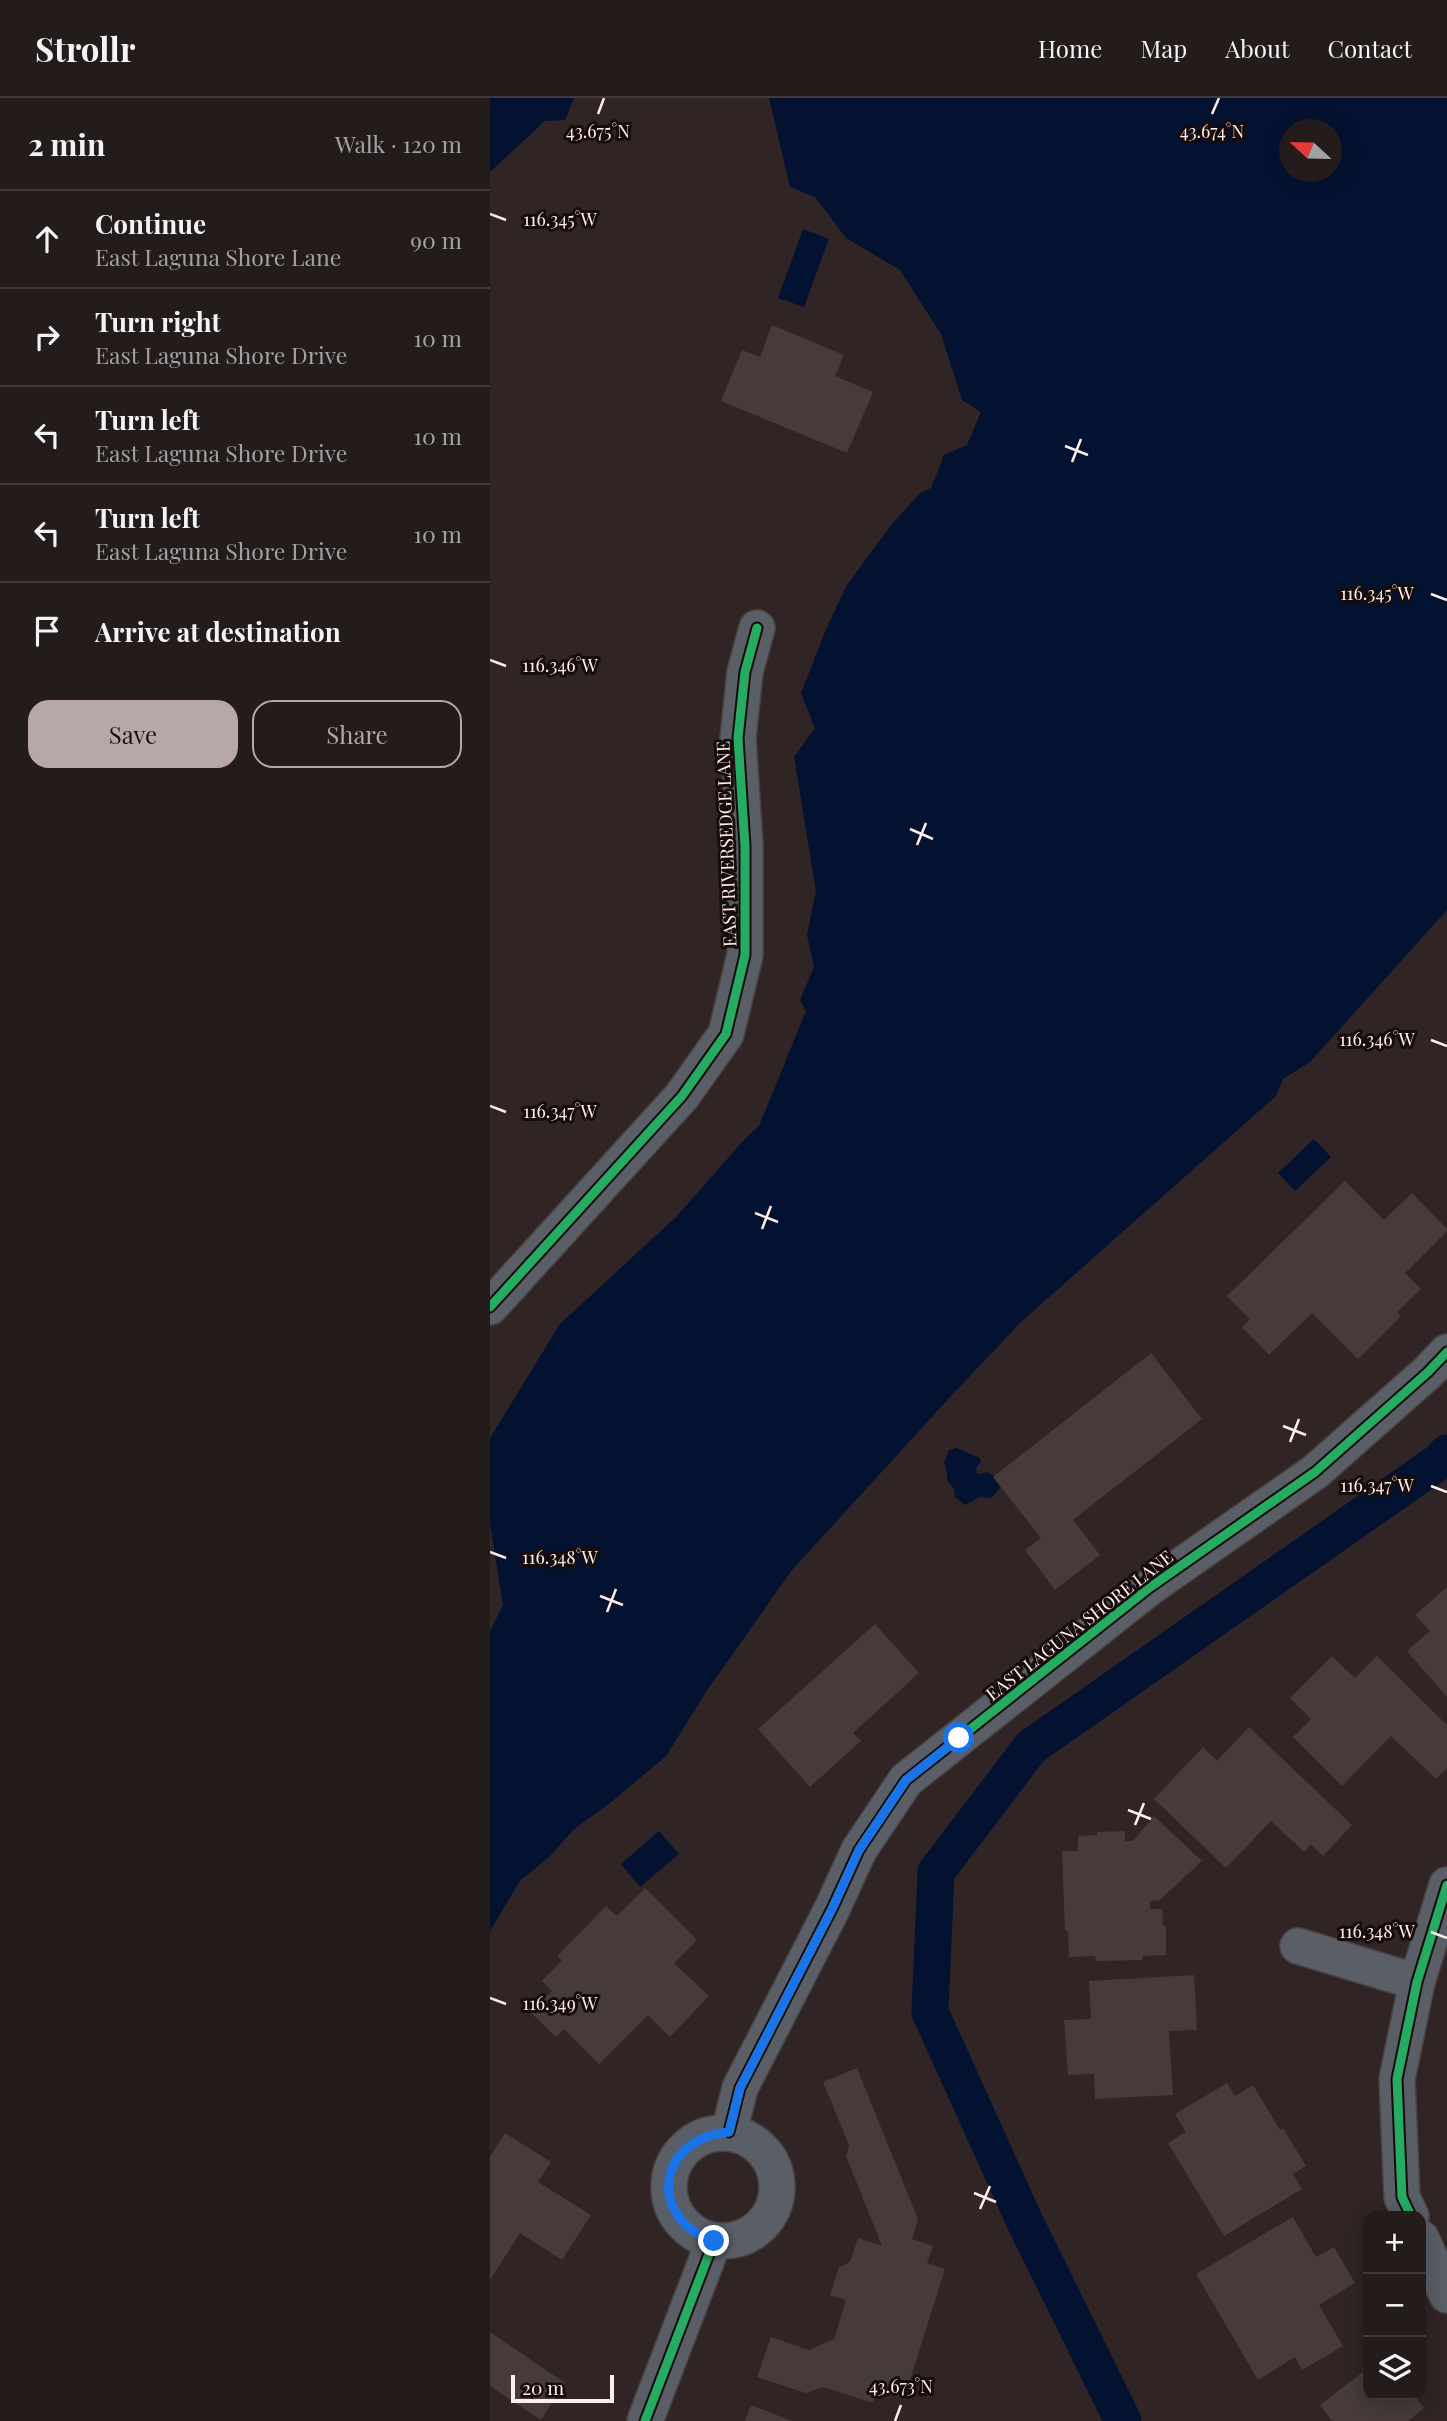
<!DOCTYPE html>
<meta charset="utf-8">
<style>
:root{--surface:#241b1b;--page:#2c2424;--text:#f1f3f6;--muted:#a3a1a3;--line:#41393a;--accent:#b7a7a6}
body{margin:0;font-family:"Playfair Display",serif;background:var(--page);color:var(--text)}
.controls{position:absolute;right:21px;bottom:21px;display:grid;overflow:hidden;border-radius:14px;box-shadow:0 4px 18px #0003}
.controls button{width:63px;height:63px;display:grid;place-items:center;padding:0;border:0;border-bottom:2px solid var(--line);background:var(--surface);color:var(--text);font:35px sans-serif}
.compass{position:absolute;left:789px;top:21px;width:63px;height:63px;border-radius:50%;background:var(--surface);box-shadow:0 4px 18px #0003;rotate:292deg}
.scale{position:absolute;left:21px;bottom:18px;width:103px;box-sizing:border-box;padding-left:7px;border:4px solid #ffedec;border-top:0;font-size:19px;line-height:24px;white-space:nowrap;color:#ffedec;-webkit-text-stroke:5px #160c0b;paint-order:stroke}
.stop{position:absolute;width:21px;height:21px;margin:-16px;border:5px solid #1a73e8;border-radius:50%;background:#fff}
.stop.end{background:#1a73e8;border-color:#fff;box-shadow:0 2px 7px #0008}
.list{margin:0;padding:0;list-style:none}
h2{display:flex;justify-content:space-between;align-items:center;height:91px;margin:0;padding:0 28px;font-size:30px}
h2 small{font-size:23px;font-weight:400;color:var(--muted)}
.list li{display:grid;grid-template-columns:46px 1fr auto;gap:21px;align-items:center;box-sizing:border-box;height:98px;padding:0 28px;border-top:2px solid var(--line)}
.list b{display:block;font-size:26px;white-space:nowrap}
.list p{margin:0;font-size:23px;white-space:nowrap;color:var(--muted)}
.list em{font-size:23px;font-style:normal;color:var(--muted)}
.actions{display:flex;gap:14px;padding:21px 28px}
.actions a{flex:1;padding:16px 0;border:2px solid var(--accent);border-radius:21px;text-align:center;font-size:24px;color:var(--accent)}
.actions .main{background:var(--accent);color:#111}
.icon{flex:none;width:38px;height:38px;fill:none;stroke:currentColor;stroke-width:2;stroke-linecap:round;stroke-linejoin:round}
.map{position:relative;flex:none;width:957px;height:2323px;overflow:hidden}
header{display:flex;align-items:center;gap:42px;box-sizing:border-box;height:98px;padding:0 35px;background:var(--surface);border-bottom:2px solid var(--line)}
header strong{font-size:33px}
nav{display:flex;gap:38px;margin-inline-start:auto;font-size:24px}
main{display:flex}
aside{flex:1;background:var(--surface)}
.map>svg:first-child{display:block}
</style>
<header>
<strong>Strollr</strong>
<nav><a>Home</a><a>Map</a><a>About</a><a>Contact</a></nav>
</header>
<main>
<aside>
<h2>2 min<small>Walk · 120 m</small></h2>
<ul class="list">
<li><svg class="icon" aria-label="ahead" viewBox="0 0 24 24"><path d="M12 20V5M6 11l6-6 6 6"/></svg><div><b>Continue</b><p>East Laguna Shore Lane</p></div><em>90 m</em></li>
<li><svg class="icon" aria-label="right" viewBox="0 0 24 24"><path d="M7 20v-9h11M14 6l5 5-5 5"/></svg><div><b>Turn right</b><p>East Laguna Shore Drive</p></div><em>10 m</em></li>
<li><svg class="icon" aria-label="left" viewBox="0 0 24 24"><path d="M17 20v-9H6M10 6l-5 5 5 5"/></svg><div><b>Turn left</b><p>East Laguna Shore Drive</p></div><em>10 m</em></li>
<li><svg class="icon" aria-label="left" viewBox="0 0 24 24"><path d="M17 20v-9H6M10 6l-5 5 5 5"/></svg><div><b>Turn left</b><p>East Laguna Shore Drive</p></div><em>10 m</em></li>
<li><svg class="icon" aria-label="arrive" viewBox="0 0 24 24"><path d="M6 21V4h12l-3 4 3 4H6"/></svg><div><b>Arrive at destination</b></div></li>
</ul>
<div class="actions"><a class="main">Save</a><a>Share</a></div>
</aside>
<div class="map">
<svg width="957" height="2323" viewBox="0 0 957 2323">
<rect width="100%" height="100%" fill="#302424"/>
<path fill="#041232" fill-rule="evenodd" d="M0,0H84L75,22L55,23L0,74Z
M279,0H957V812L820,964L793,981L786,998L531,1224L461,1298L302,1472L216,1594L176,1658L119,1706L84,1731L60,1758L30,1783L0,1833V1533L13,1507L0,1426V1340L70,1226L186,1119L254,1042L269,1028L316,913L310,902L324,869L317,837L326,793L304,659L325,630L311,595L337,529L357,487L402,426L430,395L441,390L454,357L477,347L491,314L472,302L451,236L410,172L356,140L325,99L300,89ZM800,32H842V74H800Z
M313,131L339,141L314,209L288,200Z
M824,1041L841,1059L805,1093L788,1075Z
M466,1350L490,1360L491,1364L486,1370L487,1376L497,1374L508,1380L510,1390L501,1400L490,1399L475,1407L465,1399L464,1391L457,1382V1373L454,1365L459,1352Z
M169,1733L189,1756L150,1789L131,1766Z"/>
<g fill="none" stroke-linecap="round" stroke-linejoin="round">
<path stroke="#041232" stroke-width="37" d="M633,2323L535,2124L440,1914L446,1774L541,1649L950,1363L957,1355"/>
</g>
<path fill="#463a3a" d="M282,227L354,257L345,278L383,294L357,355L231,303L252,252L270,259Z
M855,1083L894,1122L922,1095L957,1131V1133L915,1175L931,1191L907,1214L911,1218L868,1261L822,1215L779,1257L752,1229L760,1221L737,1198Z
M661,1255L712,1321L583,1422L610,1457L565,1492L535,1452L551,1440L503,1379Z
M957,1489V1599L917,1553L940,1533L925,1517Z
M385,1526L429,1575L363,1635L371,1643L320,1689L268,1631Z
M842,1558L865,1580L887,1558L957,1627V1670L946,1681L901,1638L852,1688L803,1639L821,1621L800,1600Z
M759,1629L862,1727L833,1758L821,1746L814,1754L781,1723L736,1770L664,1701L713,1649L727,1663Z
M664,1718L712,1763L670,1802L660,1803V1811H672L673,1828H676V1857L653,1858L652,1862L606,1863L605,1858L579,1859L578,1833H575L572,1753H588V1738L607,1737V1734L635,1733V1743H643Z
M155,1790L207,1842L184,1865L219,1898L180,1939L158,1917L109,1966L74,1931L66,1939L41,1915L62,1893L52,1883L72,1862L67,1858L116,1808L127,1818Z
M704,1877L707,1932L679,1933L683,1997L605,2001L604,1976L578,1977L574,1922L601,1921L599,1883Z
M367,1970L428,2121L422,2141L443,2148L437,2165L455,2171L414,2301L387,2292L383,2305L333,2289L316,2295L267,2279L281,2239L319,2252L344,2241L356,2202L340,2197L349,2169L360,2164L368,2140L392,2148L356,2058L359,2047L333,1984Z
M737,1985L745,1998L763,1987L790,2032L793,2030L816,2068L803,2076L812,2091L734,2138L678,2045L696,2034L685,2016Z
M15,2035L61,2064L48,2084L101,2117L72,2162L30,2135L0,2182V2059Z
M803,2119L826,2159L844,2149L865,2185L829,2207L853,2248L812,2272L805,2259L768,2282L706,2176Z
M0,2234L75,2285L51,2322L0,2288Z
M878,2270V2297H923L934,2310L918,2323H842L830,2307Z
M261,2307L302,2323H255Z"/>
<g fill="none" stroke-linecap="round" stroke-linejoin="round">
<defs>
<path id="minor" d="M0,1209L192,998L236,936L255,857V748L248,640L255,574L267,530
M808,1848L927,1884
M239,2034L250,1990L342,1811L369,1752L416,1682L659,1490L825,1374L938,1274L957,1254
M179 2089a54 54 0 1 1 108 0a54 54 0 1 1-108 0Z
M921,2118L912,2099L907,1981L927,1884L957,1787
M931,2140L957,2197
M155,2323L224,2143"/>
</defs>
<use href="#minor" stroke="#4c4141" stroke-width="38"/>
<use href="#minor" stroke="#595e67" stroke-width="35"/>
<defs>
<path id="cycleway" d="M0,1209L192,998L236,936L255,857V748L248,640L255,574L267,530
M239,2034L250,1990L342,1811L369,1752L416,1682L659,1490L825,1374L938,1274L957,1254
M921,2118L912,2099L907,1981L927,1884L957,1787
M155,2323L224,2143"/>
</defs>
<use href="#cycleway" stroke="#160c0b" stroke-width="13"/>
<use href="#cycleway" stroke="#26ab63" stroke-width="9"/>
</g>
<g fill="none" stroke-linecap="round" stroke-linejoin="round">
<path stroke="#1a73e8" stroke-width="9" d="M224,2143C156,2120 167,2040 239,2034L250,1990L342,1811L369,1752L416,1682L469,1640"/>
</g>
<path fill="none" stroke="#ffedec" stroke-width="2.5" d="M108,16L114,0M722,16L729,0M0,116L16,122M575,348L598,357M582,364L591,341M941,496L957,502M0,562L16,568M420,731L443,741M427,747L436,725M941,942L957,948M0,1008L16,1014M265,1115L288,1124M272,1131L281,1108M793,1328L816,1337M800,1344L809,1321M941,1388L957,1394M0,1454L16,1460M110,1498L133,1507M117,1514L126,1491M638,1712L661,1721M645,1727L654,1705M941,1834L957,1840M0,1900L16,1906M484,2095L506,2104M490,2111L500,2088M405,2323L411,2307"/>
<g text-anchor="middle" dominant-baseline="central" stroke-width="6" stroke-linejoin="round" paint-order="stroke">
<g font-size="18" fill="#ffedec" stroke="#160c0b">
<text transform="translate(236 746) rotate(-92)">EAST RIVERSEDGE LANE</text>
<text transform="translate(589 1527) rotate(-38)">EAST LAGUNA SHORE LANE</text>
</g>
</g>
<g font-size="18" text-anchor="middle" fill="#ffedec" stroke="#160c0b" stroke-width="6" stroke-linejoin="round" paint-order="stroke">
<text x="108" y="40">43.675°N</text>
<text x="722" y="40">43.674°N</text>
<text x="70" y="128">116.345°W</text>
<text x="887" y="502">116.345°W</text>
<text x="70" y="574">116.346°W</text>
<text x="887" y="948">116.346°W</text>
<text x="70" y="1020">116.347°W</text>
<text x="887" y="1394">116.347°W</text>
<text x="70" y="1466">116.348°W</text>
<text x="887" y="1840">116.348°W</text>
<text x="70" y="1912">116.349°W</text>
<text x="411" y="2295">43.673°N</text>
</g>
</svg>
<div class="controls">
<button>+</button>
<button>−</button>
<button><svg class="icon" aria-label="layers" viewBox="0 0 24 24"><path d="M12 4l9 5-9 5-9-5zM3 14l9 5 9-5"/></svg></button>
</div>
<svg class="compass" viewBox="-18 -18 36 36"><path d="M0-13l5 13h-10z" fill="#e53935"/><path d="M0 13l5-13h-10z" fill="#a3a1a3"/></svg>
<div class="scale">20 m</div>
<div class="stop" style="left:469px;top:1640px"></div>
<div class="stop end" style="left:224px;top:2143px"></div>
</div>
</main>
